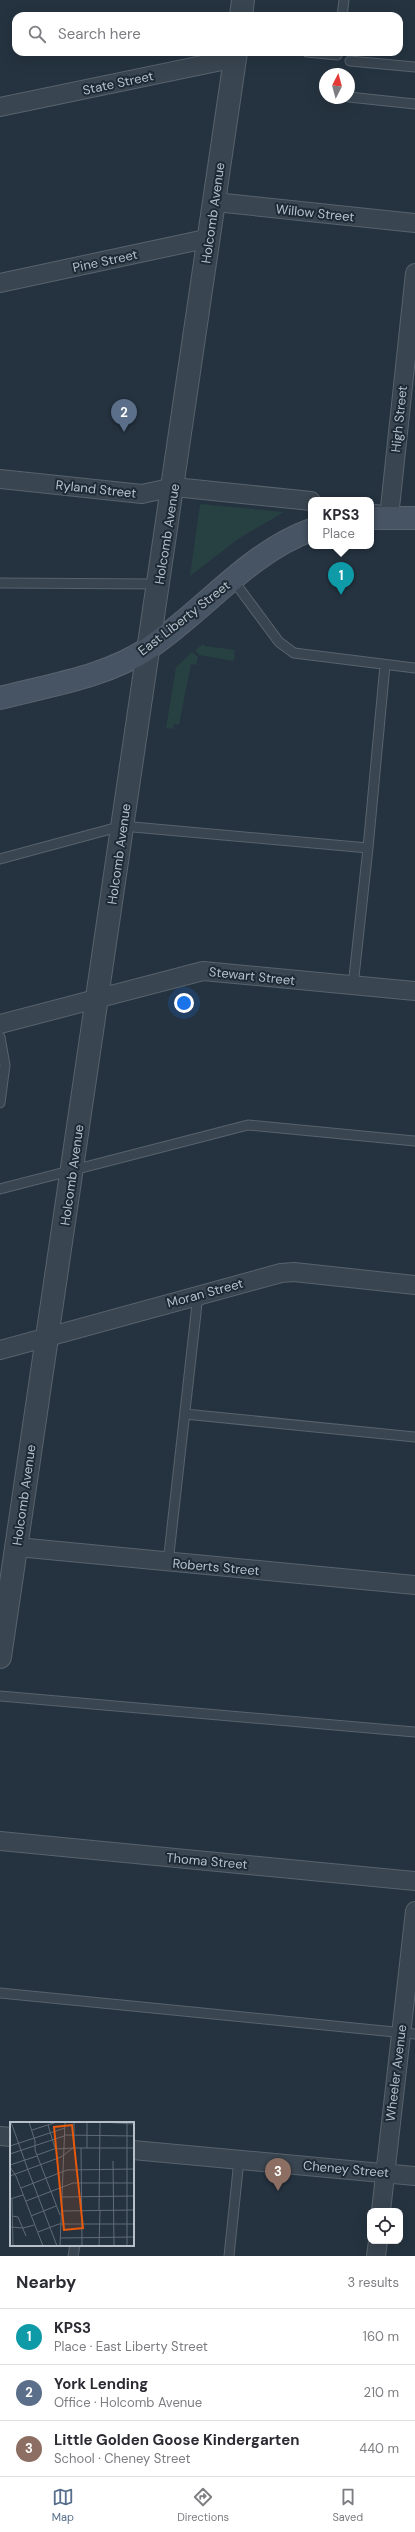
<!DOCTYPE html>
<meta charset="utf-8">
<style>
:root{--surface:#fff;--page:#f2f2f3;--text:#2b2b33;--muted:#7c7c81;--line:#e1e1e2;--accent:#576e8c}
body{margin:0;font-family:"DM Sans",sans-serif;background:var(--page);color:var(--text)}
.controls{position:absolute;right:12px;bottom:12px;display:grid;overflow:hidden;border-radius:8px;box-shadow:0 4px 16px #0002}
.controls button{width:36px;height:36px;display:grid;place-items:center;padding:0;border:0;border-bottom:1px solid var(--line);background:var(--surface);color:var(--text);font:20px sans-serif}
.compass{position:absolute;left:319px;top:68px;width:36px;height:36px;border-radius:50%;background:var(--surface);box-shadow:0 4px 16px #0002;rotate:6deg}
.you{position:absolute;left:184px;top:1003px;width:14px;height:14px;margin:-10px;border:3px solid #fff;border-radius:50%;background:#1a73e8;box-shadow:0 0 0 6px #1a73e833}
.badge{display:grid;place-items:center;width:26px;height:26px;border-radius:50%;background:var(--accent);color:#fff;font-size:13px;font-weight:700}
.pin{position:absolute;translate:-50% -33px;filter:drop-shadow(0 1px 2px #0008)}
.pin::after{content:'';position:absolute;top:21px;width:14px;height:12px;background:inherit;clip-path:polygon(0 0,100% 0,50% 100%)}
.popup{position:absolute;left:308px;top:497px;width:66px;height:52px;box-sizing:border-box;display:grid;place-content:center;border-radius:8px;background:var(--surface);filter:drop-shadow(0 1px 3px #0005);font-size:13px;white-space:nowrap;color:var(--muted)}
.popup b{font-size:15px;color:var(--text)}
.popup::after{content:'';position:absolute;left:50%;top:100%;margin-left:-8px;border:8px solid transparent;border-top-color:var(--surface)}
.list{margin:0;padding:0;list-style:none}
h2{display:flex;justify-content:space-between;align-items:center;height:52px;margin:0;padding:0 16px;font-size:17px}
h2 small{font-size:13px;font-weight:400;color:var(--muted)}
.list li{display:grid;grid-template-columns:26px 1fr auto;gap:12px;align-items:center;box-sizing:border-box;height:56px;padding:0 16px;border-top:1px solid var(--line)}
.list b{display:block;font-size:15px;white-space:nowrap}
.list p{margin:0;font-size:13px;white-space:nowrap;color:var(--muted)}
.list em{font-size:13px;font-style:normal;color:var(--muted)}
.icon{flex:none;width:22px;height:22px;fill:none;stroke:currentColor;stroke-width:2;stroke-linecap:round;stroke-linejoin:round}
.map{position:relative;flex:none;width:415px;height:2256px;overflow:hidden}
.search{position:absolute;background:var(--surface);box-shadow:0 4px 16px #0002;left:12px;right:12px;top:12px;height:44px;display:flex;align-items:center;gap:10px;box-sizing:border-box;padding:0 14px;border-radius:12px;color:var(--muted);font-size:15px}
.sheet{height:220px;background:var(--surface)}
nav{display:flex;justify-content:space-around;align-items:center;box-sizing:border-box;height:56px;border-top:1px solid var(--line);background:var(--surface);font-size:11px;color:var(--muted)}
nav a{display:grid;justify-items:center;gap:2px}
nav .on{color:var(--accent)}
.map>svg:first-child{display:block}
</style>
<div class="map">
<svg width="415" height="2256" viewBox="0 0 415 2256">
<rect width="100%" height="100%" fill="#253340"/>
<path fill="#274041" d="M200,504L284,512L241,537L190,576Z
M203,644L205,646L235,650L234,661L199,655L195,650Z
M192,652L198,657L196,665L191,664L179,725L174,724L173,729L166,728L176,667Z"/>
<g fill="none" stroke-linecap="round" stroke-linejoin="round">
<defs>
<path id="service" d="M342,16L344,0
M307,52L337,55L338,52
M350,61L415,67
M349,97L415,104
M233,580L279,642L294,653L415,668
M0,583L159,584
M0,859L122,826L368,848L385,665
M353,986L368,848
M0,1037L5,1065L0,1103
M0,1189L248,1125L415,1141
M185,1414L415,1437
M168,1563L198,1295
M0,1696L415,1732
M0,1993L415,2034
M73,2256L75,2245
M229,2256L239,2160"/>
<path id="minor" d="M0,107L236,58
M215,202L415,223
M0,283L210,238
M0,479L142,494L174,487L311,501
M376,514L389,517L415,273
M0,1024L203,971L415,991
M0,1350L281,1273L294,1272L415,1285
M17,1547L415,1585
M0,1841L415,1881
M0,2136L11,2137
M133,2150L415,2176
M381,2211L415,1911
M376,2256L378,2241"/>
<path id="tertiary" d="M241,16L243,0
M0,1657L236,52"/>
<path id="secondary" d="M371,518H415
M0,698C50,685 106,677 149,648C204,611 248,553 311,530"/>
</defs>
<use href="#service" stroke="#57636d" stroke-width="11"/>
<use href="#minor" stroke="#57636d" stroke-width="20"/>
<use href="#tertiary" stroke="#57636d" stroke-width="24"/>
<use href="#secondary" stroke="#57636d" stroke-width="24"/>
<use href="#service" stroke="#394550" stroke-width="9"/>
<use href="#minor" stroke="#394550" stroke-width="18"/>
<use href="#tertiary" stroke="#394550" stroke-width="22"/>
<use href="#secondary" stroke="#475463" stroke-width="22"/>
</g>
<g text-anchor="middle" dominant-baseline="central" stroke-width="4" stroke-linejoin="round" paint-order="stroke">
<g font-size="13" fill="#b6c0ca" stroke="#1e2a35">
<text transform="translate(118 83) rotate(-12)">State Street</text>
<text transform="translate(213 213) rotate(-82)">Holcomb Avenue</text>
<text transform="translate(315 213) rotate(6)">Willow Street</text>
<text transform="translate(105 261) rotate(-12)">Pine Street</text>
<text transform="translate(399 419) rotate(-84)">High Street</text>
<text transform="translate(96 489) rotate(6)">Ryland Street</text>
<text transform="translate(167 534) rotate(-81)">Holcomb Avenue</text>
<text transform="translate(184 618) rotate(-38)">East Liberty Street</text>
<text transform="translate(119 854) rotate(-82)">Holcomb Avenue</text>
<text transform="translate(252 976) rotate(6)">Stewart Street</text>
<text transform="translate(72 1175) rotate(-82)">Holcomb Avenue</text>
<text transform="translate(205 1293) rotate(-15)">Moran Street</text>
<text transform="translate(24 1495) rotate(-82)">Holcomb Avenue</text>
<text transform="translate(216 1567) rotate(5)">Roberts Street</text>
<text transform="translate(207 1861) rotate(5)">Thoma Street</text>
<text transform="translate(396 2073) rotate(-83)">Wheeler Avenue</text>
<text transform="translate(346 2169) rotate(5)">Cheney Street</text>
</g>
</g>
<g transform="translate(10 2122)">
<rect width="124" height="124" fill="#253340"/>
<path fill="none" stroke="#5f6b77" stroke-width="1" d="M1,0L18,48M19,0L25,19V28L50,93M77,0V26M91,0L124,2M117,1V124M38,3L45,26M22,8L47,0M54,13L124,14M0,24L55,6M71,26L72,124M0,32L54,14M27,33L44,27L64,26V0M103,39L104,124M0,43L27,34M0,45L6,54L33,124M18,48L47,124M0,54L51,35L63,26H124M11,66L57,48L124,47M52,75L124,74M0,77L13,73M2,77L3,124M16,79L63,61H124M89,88L90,0M51,89L124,88M2,94L8,95L16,114M21,94L46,84M0,105L13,106L24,103M28,110L49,102H124M50,116L124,115M50,124L55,0M89,124L90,88"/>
<path fill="#e8590c" fill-opacity="0.15" stroke="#e8590c" stroke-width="2" d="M62,3L73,106L54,108L44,5Z"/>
<rect width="124" height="124" fill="none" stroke="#b6c0ca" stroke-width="2"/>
</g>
</svg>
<div class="controls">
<button><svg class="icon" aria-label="locate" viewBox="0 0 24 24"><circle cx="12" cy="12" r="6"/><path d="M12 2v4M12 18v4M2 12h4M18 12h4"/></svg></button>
</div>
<svg class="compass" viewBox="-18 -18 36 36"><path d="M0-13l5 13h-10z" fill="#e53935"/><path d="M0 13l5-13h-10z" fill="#7c7c81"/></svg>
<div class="you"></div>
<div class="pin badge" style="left:341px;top:595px;background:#0f9aa8">1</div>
<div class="popup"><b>KPS3</b>Place</div>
<div class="pin badge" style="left:124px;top:432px;background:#5c6f8a">2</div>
<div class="pin badge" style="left:278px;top:2191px;background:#8d6e63">3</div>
<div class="search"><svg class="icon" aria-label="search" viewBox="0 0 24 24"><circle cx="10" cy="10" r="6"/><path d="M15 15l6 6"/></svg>Search here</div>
</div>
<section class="sheet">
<h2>Nearby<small>3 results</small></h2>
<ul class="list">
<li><span class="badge" style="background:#0f9aa8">1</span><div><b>KPS3</b><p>Place · East Liberty Street</p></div><em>160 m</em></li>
<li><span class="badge" style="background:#5c6f8a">2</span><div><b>York Lending</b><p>Office · Holcomb Avenue</p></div><em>210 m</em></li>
<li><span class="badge" style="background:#8d6e63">3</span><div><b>Little Golden Goose Kindergarten</b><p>School · Cheney Street</p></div><em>440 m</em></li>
</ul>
</section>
<nav>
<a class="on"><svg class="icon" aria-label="map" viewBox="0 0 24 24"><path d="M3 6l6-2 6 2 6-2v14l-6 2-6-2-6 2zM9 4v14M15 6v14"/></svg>Map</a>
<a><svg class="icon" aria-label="directions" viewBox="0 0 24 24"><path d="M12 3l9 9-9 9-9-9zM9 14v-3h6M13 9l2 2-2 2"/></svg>Directions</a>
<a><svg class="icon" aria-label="saved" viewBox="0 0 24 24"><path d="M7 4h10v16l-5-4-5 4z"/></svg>Saved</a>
</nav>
